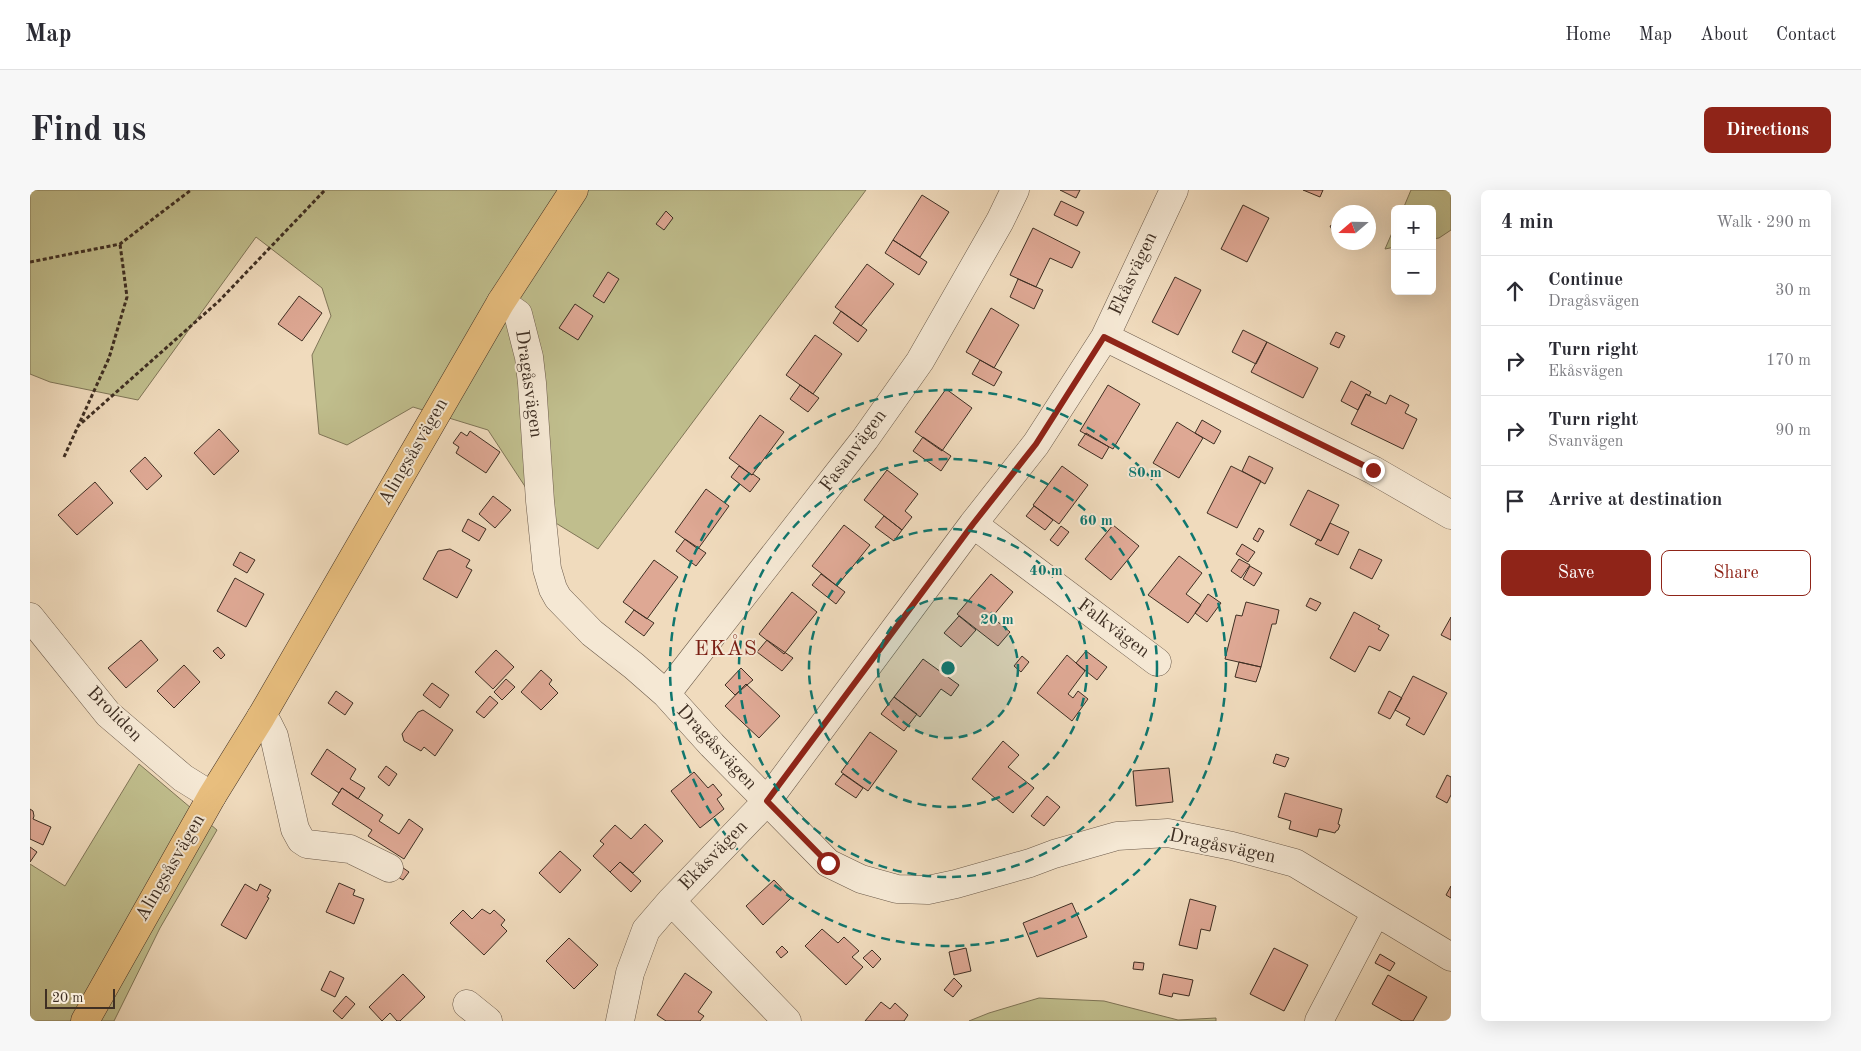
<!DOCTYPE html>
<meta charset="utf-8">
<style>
:root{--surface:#fff;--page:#f7f7f7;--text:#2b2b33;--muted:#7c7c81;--line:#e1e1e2;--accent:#8f2418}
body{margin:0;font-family:"Old Standard TT",serif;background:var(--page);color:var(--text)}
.controls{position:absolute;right:15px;top:15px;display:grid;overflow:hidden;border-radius:8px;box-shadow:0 5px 20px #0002}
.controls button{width:45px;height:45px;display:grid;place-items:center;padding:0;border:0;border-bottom:1px solid var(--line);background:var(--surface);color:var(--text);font:25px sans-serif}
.compass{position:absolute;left:1301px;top:15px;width:45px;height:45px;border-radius:50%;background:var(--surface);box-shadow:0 5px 20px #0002;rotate:250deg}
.scale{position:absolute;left:15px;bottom:12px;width:70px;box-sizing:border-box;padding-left:5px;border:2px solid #3f2f23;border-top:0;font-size:14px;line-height:18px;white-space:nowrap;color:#3f2f23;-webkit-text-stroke:4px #f5e8d4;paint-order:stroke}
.stop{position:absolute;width:15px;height:15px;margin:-11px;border:4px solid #8f2418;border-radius:50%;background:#fff}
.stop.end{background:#8f2418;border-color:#fff;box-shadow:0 1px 5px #0008}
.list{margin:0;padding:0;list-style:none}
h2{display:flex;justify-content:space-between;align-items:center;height:65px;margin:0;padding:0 20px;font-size:21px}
h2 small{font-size:16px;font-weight:400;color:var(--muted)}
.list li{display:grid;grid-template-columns:32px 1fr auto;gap:15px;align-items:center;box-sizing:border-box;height:70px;padding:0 20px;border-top:1px solid var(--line)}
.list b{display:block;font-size:19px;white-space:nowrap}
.list p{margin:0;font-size:16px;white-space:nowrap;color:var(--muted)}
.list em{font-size:16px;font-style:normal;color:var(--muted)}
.actions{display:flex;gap:10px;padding:15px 20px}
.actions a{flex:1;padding:11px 0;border:1px solid var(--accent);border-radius:8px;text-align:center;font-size:18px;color:var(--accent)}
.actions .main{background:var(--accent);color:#fff}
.icon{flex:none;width:28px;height:28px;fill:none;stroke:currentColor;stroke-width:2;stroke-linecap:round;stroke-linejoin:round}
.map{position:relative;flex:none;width:1421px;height:831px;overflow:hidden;border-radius:8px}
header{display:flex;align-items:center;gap:30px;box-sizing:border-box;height:70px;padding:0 25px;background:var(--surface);border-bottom:1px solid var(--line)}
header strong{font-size:24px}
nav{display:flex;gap:28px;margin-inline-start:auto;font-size:18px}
.intro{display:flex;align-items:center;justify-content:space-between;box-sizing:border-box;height:120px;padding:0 30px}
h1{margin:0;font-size:35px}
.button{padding:12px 22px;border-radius:8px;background:var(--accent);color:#fff;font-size:18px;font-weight:700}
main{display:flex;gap:30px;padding:0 30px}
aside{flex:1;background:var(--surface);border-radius:8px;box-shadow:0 5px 20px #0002}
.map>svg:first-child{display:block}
</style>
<header>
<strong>Map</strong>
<nav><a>Home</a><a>Map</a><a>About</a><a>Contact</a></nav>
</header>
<div class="intro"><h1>Find us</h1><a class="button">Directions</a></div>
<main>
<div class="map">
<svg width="1421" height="831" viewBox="0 0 1421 831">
<rect width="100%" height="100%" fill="#f0dbbd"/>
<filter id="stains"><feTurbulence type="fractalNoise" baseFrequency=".004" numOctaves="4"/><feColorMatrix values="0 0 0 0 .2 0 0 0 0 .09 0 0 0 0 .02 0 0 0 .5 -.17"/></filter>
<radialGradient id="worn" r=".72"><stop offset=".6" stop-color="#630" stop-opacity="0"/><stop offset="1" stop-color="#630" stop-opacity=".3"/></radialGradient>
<path fill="#c0be8d" stroke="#807658" d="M0,0H836L568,359L503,319L498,301L458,240L383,217L317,255L289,244L282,165L301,126L292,98L226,47L108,210L20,192L0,184Z
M1381,0H1421V40L1409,48L1402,49V19H1373Z
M1365,36V57L1355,59Z
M109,574L187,640L130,738L84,831H0V674L35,696Z
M1009,808L1074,811L1148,830L1186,828V831H939L959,823Z"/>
<path fill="#dea894" stroke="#3f2f23" d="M1030,0H1050L1046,8Z
M1273,0H1293L1290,7Z
M892,5L919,22L890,67L863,50Z
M1031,11L1054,22L1047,36L1024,25Z
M1213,15L1239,28L1217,72L1191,59Z
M636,21L643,28L634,40L626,34Z
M1308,32V46L1306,47L1300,36Z
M1003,38L1050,62L1042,78L1020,68L1006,97L980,85Z
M863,50L897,72L889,85L855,63Z
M837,74L864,94L831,136L805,117Z
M578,82L589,89L574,113L563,106Z
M1145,87L1171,100L1148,145L1122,132Z
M988,89L1013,100L1004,119L980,107Z
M269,106L292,123L272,151L248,134Z
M545,114L563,126L548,150L529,138Z
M961,118L989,135L964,178L936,162Z
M811,121L837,140L828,152L803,133Z
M1213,140L1237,152L1226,174L1202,162Z
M1306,142L1315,146L1309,158L1300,154Z
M785,145L812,164L783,204L756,185Z
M1237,152L1288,178L1273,208L1221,182Z
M950,170L972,182L964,196L942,184Z
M1321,191L1341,202L1339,206L1336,204L1328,220L1311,211Z
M770,195L789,208L778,222L760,209Z
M1078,195L1110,214L1083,259L1050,241Z
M916,199L942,218L912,261L885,242Z
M1336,204L1356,214L1360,205L1379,215L1375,223L1387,229L1373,259L1321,234Z
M730,225L754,242L722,285L699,268Z
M1172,230L1191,241L1184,254L1165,243Z
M1147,232L1173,248L1149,288L1123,273Z
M189,239L209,261L184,285L164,263Z
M440,241L470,262L456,283L426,263L429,257L423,253L431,242L437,246Z
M1056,243L1079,257L1072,269L1048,255Z
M893,247L921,266L911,281L883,261Z
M1219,266L1243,278L1235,294L1212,281Z
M115,267L132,286L117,300L100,281Z
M709,276L722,285L723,284L730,289L720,302L701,287Z
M1032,276L1058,295L1029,334L1003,315Z
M1201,276L1231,291L1207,338L1177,323Z
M857,280L888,304L875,321L882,327L872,340L834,310Z
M65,292L83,313L47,345L28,325Z
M676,299L699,316L668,359L645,342Z
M1278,300L1309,315L1291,351L1260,335Z
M463,306L481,320L465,338L449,324Z
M1004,316L1023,330L1015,340L996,326Z
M854,326L872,340L864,351L845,337Z
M438,329L456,339L449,351L432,341Z
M1300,333L1319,342L1308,365L1285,354L1288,349L1291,351Z
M814,335L840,355L807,396L782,376Z
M1083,335L1109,356L1081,390L1055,369Z
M1031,336L1039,342L1028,356L1020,350Z
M1229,338L1234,341L1228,352L1223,349Z
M655,349L676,363L666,376L646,361Z
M1212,354L1225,362L1218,372L1206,364Z
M420,359L440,370L436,377L442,380L427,408L393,389L408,361Z
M1329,359L1352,370L1342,389L1320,378Z
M210,362L225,370L217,383L203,375Z
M1149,366L1172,383L1156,404L1171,415L1158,433L1118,405Z
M1209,369L1220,375L1211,388L1201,381Z
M624,370L648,387L617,429L593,412Z
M1220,376L1232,383L1224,396L1213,389Z
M791,384L815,402L806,414L782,395Z
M961,384L983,402L962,427L980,442L968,456L927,424Z
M205,388L234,404L216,437L187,421Z
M762,402L787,422L754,464L729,444Z
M1178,404L1191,413L1177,432L1165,423Z
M1280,408L1291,413L1286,421L1276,416Z
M1216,412L1249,420L1246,434H1242L1231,477L1195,469L1206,425L1212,426Z
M604,420L624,433L614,446L595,432Z
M1324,422L1350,436L1348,439L1359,445L1350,461L1339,456L1325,482L1300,468Z
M929,426L946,440L931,457L914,443Z
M1421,427V450L1411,445Z
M111,450L128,470L96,498L78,478Z
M737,450L763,468L752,481L727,462Z
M188,457L195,465L191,469L183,461Z
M466,460L484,477L463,499L445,482Z
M1056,461L1077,477L1067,490L1046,473Z
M1037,465L1055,481L1038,504L1043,508L1048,501L1058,509L1042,531L1007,503Z
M992,466L999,472L991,482L984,476Z
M893,469L929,495L921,506L911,499L890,527L864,507Z
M1209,472L1231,477L1226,492L1205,487Z
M154,475L170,492L144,518L127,501Z
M711,478L723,490L705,505L695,495Z
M511,480L522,490L519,494L528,503L511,520L491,502Z
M1383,486L1417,503L1394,545L1376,535L1380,528L1365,520Z
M476,489L485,497L472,510L464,502Z
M402,493L419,505L410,518L393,505Z
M716,494L750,526L729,548L695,516Z
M306,501L323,513L315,525L298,513Z
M1359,501L1372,508L1360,529L1348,523Z
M460,506L468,513L454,528L446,522Z
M864,507L887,524L874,541L851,524Z
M393,520L423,540L405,566L394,557L391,561L374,551L372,544L388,522Z
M840,542L867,561L838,601L811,582Z
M973,551L989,565L978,577L1004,598L983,623L942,589Z
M297,559L326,579L320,589L335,598L328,609L312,598L309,603L281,584Z
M1246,564L1259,568L1255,577L1243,573Z
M356,576L367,584L359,596L348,587Z
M1139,578L1143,612L1106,616L1103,581Z
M664,582L678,598L683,594L692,605L687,609L694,619L670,638L641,601Z
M813,584L833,598L826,608L805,594Z
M1417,585L1421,587V605L1417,613L1406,607Z
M312,598L353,625L349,631L369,644L379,629L393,639L374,669L338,646L342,640L302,614Z
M1255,603L1312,619L1308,634L1310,635L1308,640L1306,641L1305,643L1289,639L1287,647L1259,639L1261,631L1248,627Z
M1017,606L1030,617L1014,636L1001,626Z
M0,619L3,621L4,626L3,629L21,637L13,655L0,649Z
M615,634L633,651L603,683L590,672L580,682L563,666L574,654L570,651L585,635L601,649Z
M0,657L7,662L0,672Z
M530,661L551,680L530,703L509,683Z
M590,672L611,691L601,702L580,682Z
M366,673L379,682L373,690L360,682Z
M744,690L761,708L733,735L716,716Z
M309,693L325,700L323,705L334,709L324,734L296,722Z
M215,694L227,701L230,694L241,700L237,707L239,708L216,749L191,735Z
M1421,696V708L1416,705Z
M1160,709L1186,716L1180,741L1171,739L1167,759L1149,755Z
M1042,713L1057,747L1007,767L993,733Z
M452,719L460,724L464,720L475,730L471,735L477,741L454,765L420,733L433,720L442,729Z
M792,739L808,753L814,747L829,761L822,767L833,777L816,795L775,756Z
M539,748L568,775L544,799L516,771Z
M752,756L758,762L751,768L746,762Z
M936,758L941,781L924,785L919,762Z
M1244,758L1278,775L1254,821L1220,804Z
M842,760L851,769L843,778L833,768Z
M1350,764L1365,773L1360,781L1345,773Z
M1104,772L1114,773L1113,780L1103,779Z
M300,781L314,788L305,807L291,800Z
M655,783L682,802L668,822L674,826L670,831H636L627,825Z
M373,784L395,807L370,831H367L360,823L352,831L339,817Z
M1133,784L1163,790L1159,806L1143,803L1142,807L1129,804Z
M1358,785L1397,807L1383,831H1372L1342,814Z
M924,788L932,796L923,807L914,800Z
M316,806L325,814L312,829L303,821Z
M851,812L860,819L865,813L878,825L874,831H835Z"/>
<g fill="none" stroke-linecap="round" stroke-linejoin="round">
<defs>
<path id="minor" d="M471,112L488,124L499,167L502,193L510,311L517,379L523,399L528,408L562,443L604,476L636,504L682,555L798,673L831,689L867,699L898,700L926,694L1000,673L1024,664L1087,646L1138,643L1202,656L1265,673L1421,767
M1075,147L1343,280L1421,325
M943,334L1127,472
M0,427L78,524L153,588L182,606
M636,504L835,249L890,171L970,31L985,0
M231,527L238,534L244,546L265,639L271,650L277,654L320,659L359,678
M641,711L757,831
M437,814L458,831
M590,831L600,783L616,740L641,711L737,611L943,334L1006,254L1075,147L1144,0
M1289,831L1346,722"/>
<path id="major" d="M55,831L182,606L231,527L471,112L544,0"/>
</defs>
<use href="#minor" stroke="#6b5a4a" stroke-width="29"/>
<use href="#major" stroke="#3f2f23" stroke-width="29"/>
<path stroke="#3f2f23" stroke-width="3" stroke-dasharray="4 2.5" stroke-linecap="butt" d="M0,72L90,54L161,0
M47,237L189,111L295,0
M34,267L79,168L97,107L90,54"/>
<use href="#minor" stroke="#f5e8d4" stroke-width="28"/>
<use href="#major" stroke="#e8be7e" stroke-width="28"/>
</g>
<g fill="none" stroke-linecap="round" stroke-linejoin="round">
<path stroke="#8f2418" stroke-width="6" d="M798,673L737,611L943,334L1006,254L1074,147L1343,280"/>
</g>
<circle cx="918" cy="478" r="70" fill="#0f766e" fill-opacity=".12"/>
<g fill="none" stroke="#0f766e" stroke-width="2.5" stroke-dasharray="9 6">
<circle cx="918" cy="478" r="70"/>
<circle cx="918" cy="478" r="139"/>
<circle cx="918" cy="478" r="209"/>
<circle cx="918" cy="478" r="278"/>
</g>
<g text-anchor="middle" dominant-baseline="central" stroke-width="4" stroke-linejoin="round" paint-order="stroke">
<g font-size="19" fill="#3f2f23" stroke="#f5e8d4">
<text transform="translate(1104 84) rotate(-65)">Ekåsvägen</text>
<text transform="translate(498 194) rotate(82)">Dragåsvägen</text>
<text transform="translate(824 261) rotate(-53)">Fasanvägen</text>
<text transform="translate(384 262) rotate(-60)">Alingsåsvägen</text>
<text transform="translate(1083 439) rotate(37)">Falkvägen</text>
<text transform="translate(84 525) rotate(45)">Broliden</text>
<text transform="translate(686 558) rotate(47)">Dragåsvägen</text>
<text transform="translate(1192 657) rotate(12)">Dragåsvägen</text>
<text transform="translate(684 666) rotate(-46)">Ekåsvägen</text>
<text transform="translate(141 678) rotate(-60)">Alingsåsvägen</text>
</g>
<g font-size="21" letter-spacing="1" fill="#7a1f14" stroke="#f5e8d4">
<text x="696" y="459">EKÅS</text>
</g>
</g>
<circle cx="918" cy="478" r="8" fill="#0f766e" stroke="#f5e8d4" stroke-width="2.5"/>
<g font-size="15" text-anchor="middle" font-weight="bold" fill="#0f766e" stroke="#f5e8d4" stroke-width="4" stroke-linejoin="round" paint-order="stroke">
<text x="1115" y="287">80 m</text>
<text x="1066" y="335">60 m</text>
<text x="1016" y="385">40 m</text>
<text x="967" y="434">20 m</text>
</g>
<rect width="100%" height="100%" filter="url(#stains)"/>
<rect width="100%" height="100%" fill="url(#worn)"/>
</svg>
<div class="controls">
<button>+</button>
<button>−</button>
</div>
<svg class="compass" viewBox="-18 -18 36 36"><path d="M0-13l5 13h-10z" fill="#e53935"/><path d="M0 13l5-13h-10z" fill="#7c7c81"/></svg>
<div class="scale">20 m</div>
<div class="stop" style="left:798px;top:673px"></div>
<div class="stop end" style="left:1343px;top:280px"></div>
</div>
<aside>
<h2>4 min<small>Walk · 290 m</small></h2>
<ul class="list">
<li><svg class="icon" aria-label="ahead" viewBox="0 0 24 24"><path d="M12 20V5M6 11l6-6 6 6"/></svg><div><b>Continue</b><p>Dragåsvägen</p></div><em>30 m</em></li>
<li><svg class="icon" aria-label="right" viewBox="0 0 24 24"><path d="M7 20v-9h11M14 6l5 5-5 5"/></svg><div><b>Turn right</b><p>Ekåsvägen</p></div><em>170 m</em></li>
<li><svg class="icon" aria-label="right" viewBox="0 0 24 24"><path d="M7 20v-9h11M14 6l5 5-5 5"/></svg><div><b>Turn right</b><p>Svanvägen</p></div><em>90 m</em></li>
<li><svg class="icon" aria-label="arrive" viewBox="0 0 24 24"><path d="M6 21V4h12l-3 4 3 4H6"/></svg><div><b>Arrive at destination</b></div></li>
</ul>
<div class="actions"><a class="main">Save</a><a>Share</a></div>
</aside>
</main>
